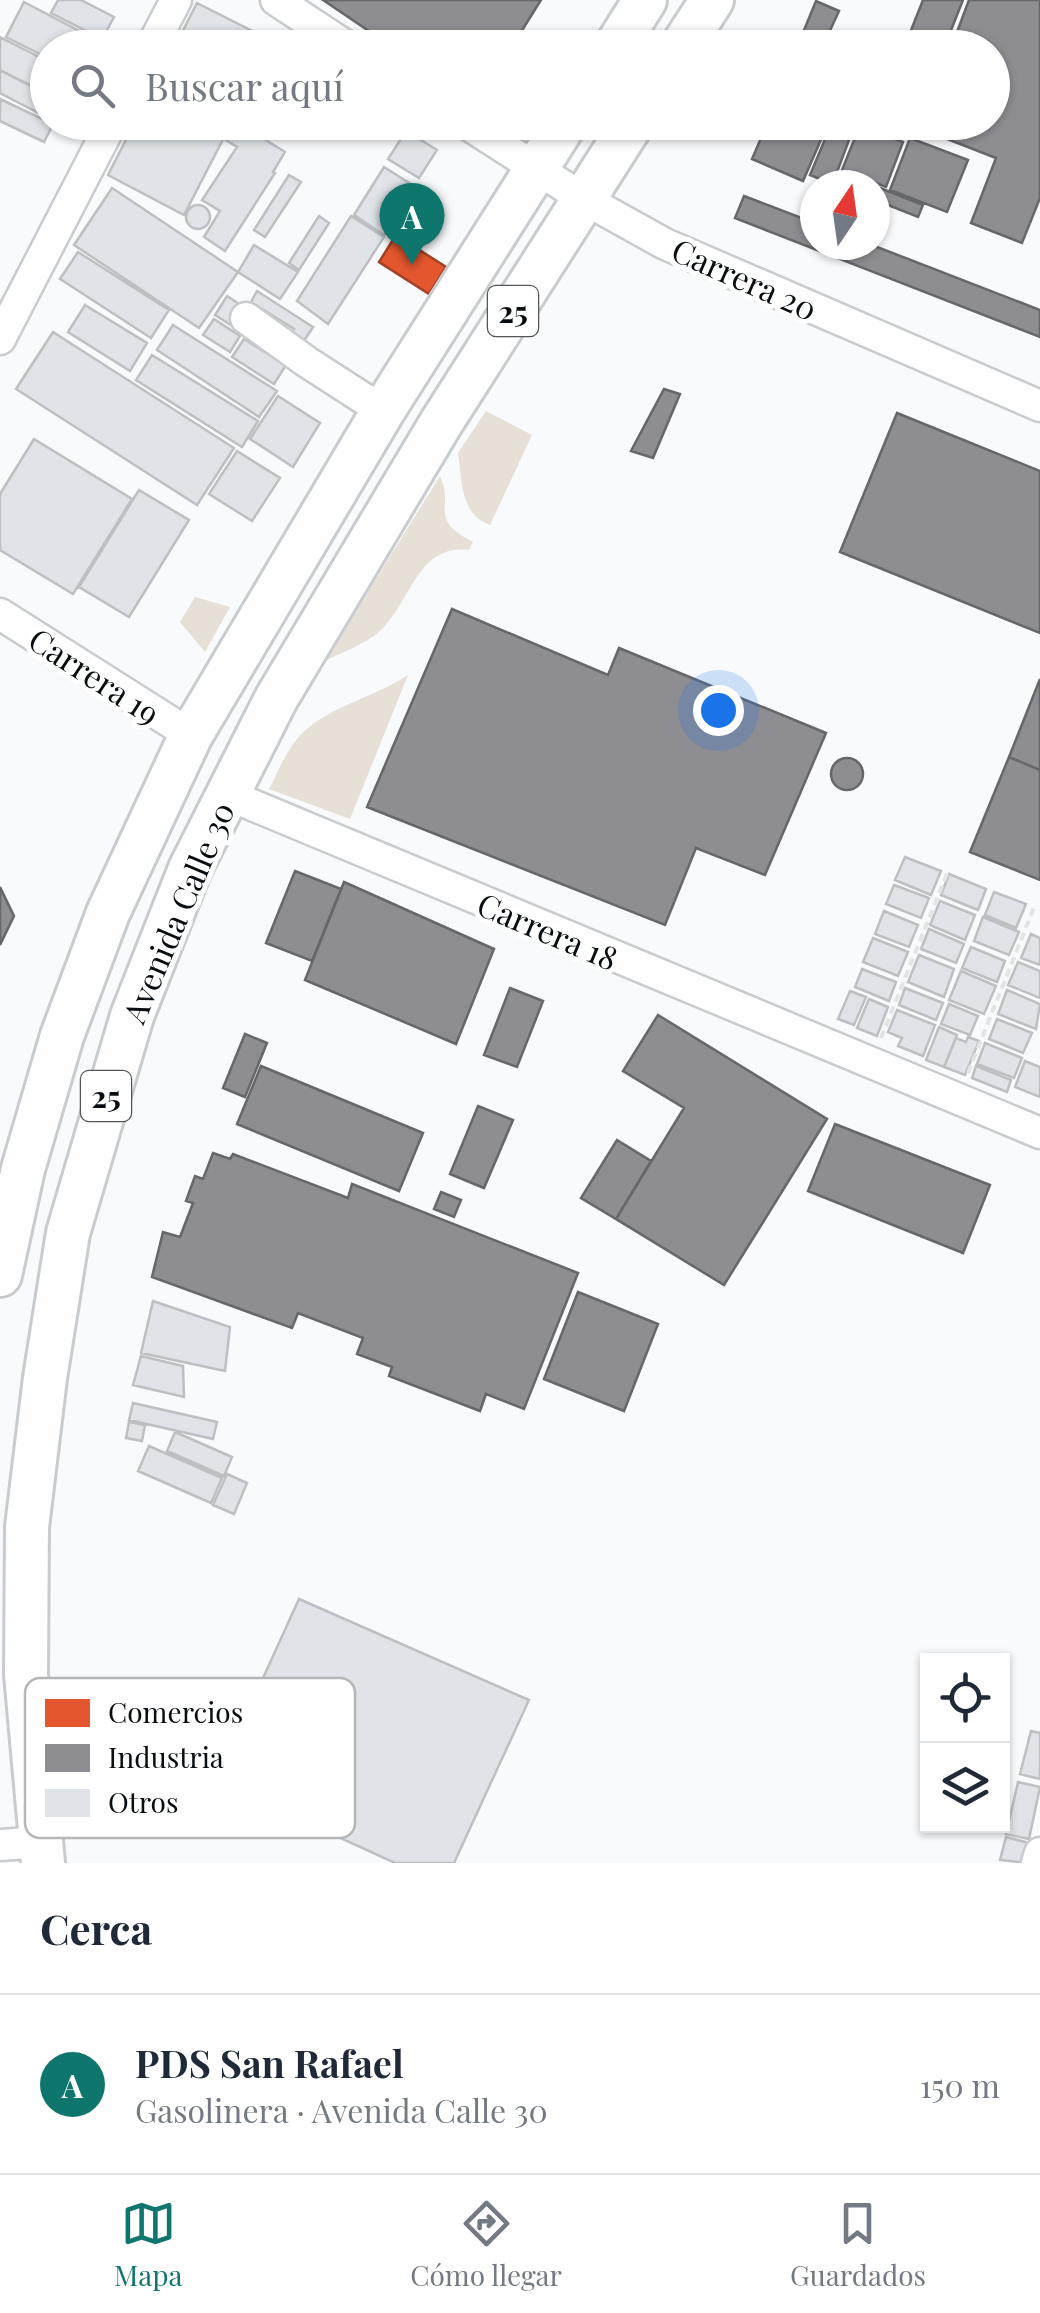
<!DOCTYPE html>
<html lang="es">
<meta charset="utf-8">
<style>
:root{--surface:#fff;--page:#f2f2f3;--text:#1f2937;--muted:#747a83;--line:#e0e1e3;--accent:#0f766e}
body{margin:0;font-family:"Playfair Display",serif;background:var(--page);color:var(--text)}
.controls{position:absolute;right:30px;bottom:30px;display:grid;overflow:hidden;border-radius:0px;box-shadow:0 2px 8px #0004}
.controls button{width:90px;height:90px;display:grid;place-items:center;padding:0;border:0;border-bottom:2px solid var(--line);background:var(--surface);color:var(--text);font:50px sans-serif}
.compass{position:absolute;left:800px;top:170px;width:90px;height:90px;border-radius:50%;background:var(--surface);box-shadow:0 2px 8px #0004;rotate:13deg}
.you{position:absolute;left:718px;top:710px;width:35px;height:35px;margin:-25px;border:8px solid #fff;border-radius:50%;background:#1a73e8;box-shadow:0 0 0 15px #1a73e833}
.badge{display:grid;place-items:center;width:65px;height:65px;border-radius:50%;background:var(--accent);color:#fff;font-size:32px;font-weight:700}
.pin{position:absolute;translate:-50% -82px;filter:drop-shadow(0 2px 5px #0008)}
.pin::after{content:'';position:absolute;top:52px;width:35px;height:30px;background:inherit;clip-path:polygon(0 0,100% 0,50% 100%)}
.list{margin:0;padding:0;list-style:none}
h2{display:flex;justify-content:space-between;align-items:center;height:130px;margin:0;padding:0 40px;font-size:42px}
h2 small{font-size:32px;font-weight:400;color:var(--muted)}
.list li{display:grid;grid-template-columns:65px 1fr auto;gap:30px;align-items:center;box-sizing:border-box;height:180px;padding:0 40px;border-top:2px solid var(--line)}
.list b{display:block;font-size:38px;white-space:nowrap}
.list p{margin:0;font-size:32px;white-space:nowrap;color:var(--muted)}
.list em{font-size:32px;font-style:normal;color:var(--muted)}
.icon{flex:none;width:55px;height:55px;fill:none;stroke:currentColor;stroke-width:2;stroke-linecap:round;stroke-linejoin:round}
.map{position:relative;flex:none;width:1040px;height:1863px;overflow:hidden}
.search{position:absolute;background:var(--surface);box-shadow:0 2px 8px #0004;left:30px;right:30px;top:30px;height:110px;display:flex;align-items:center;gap:25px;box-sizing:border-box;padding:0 35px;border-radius:55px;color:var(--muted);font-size:38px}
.sheet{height:310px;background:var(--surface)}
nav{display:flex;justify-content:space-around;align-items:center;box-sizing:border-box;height:140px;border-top:2px solid var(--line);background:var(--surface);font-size:28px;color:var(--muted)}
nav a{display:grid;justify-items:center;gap:5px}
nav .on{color:var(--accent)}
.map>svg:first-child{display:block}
</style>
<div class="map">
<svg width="1040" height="1863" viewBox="0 0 1040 1863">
<rect width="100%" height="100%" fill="#f8fafc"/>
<path fill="#e6e0d6" d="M486,411L532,435L490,525C460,514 462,481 458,453Z
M440,476C455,509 427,518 473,542L469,550C417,544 411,602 381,630C366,644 342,652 325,661Z
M195,597L230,607L205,652L180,622Z
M408,675L350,819L269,789C280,768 289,743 308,728C337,704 377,696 408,675Z"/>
<path fill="#e4572e" stroke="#a24125" stroke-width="2.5" d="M396,235L446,267L429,294L379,262Z"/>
<path fill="#8d8d92" stroke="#65676b" stroke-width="2.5" d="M323,0H541L511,48H394Z
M923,0H963L944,48H904Z
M969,0H1040V198L1022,243L971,223L996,158L919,128L922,122H992V48H951Z
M816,1L839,11L824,44L802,35Z
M768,122H814L826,128L803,181L752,159Z
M860,125L903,142L886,187L842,170Z
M828,132L849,140L837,172L871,185H835L810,175Z
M910,138L968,160L947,212L890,190Z
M875,186L923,205L918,217L875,200Z
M744,196L815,223V245H872L1040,310V337L735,218Z
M664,389L680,394L653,458L631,451Z
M897,413L1040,471V633L840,552Z
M452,609L608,675L619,648L826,733L765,875L696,848L665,925L367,807Z
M1040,679V770L1009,757Z
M1009,757L1040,770V880L970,852Z
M831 774a16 16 0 1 1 32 0a16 16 0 1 1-32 0Z
M295,871L341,889L312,961L266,943Z
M344,882L494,949L456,1044L305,980Z
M0,887L14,916L0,945Z
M510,988L543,1001L517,1067L484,1055Z
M658,1015L827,1119L724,1285L616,1219L684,1108L623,1071Z
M245,1034L267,1043L245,1097L223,1088Z
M261,1066L423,1133L399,1191L237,1124Z
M478,1106L513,1120L484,1188L450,1174Z
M835,1124L990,1185L963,1253L808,1191Z
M617,1140L651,1161L616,1219L581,1198Z
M213,1153L230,1159L233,1154L348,1198L352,1184L578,1273L524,1409L486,1394L480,1411L389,1376L392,1367L357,1354L363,1338L298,1313L292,1328L152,1277L163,1232L180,1237L193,1203L186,1201L195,1176L203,1179Z
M441,1192L461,1200L454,1217L434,1209Z
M578,1292L658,1324L624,1411L544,1379Z"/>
<path fill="#e0e3e7" stroke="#bdc0c3" stroke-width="2.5" d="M58,0H81L114,17L102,39L51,13Z
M24,2L104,44L102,48H48V58L6,37Z
M197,3L274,42L271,48H174Z
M0,37L47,61L33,87L0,70Z
M0,70L48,94V118L0,93Z
M0,99L53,124L44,142L0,121Z
M135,122H232L184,215L108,175Z
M237,122L285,152L273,172L275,173L225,251L204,237L220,211L202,200L237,147L226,140Z
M406,131L437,150L419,178L388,159Z
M384,167L414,186L384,235L354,215Z
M289,175L301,182L265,237L254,230Z
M112,188L238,272L199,328L74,245Z
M186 217a12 12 0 1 1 24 0a12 12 0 1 1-24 0Z
M319,216L329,223L299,270L289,263Z
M351,216L384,237L328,324L297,301Z
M254,245L298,272L280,299L238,272Z
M78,252L169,310L151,338L60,279Z
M257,291L313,327L298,350L285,343L294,329L251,302Z
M227,296L244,307L231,325L215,315Z
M85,305L147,343L130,371L68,332Z
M214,319L240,336L230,352L203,335Z
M173,325L277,391L259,417L157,350Z
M53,332L234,448L197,505L16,389Z
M244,339L286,365L274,384L232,357Z
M152,355L258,421L242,447L136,380Z
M278,396L320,423L293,467L250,439Z
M34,439L132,499L73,594L0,550V494Z
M237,451L280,478L252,521L209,494Z
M139,490L189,520L129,617L79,587Z
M905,857L941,871L931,895L895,880Z
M949,874L986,889L978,910L941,895Z
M894,885L929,898L921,918L886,904Z
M994,892L1026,904L1016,928L985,915Z
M940,901L975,915L965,940L930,925Z
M884,911L918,925L909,947L875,934Z
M983,917L1019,932L1009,955L974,941Z
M929,929L964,944L956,963L921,949Z
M1031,934L1040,938V965L1021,958Z
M873,938L908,952L898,976L863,962Z
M971,947L1005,961L997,982L962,968Z
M919,955L954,969L944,997L908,982Z
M1018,962L1040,971V998L1008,985Z
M862,969L896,982L889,1001L855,987Z
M961,971L996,986L984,1014L949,1000Z
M905,988L943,1003L936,1020L899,1005Z
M1007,990L1040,1004L1036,1029L998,1014Z
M850,991L866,997L854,1025L838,1019Z
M869,999L888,1007L877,1036L857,1028Z
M949,1004L978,1016L970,1035L941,1024Z
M897,1010L935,1025L923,1056L898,1046L902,1038L888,1032Z
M997,1019L1032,1033L1023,1053L989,1039Z
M939,1027L957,1035L944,1067L926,1060Z
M968,1037L979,1041L965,1075L944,1067L956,1038L966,1042Z
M985,1043L1022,1058L1014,1078L977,1064Z
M1025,1061L1040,1067V1097L1015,1087Z
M976,1066L1011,1080L1007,1092L972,1078Z
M153,1301L230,1327L225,1371L141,1353Z
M141,1356L183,1366L184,1397L133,1385Z
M133,1403L217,1422L213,1439L129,1420Z
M129,1422L145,1425L142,1441L126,1438Z
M175,1432L232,1457L224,1476L167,1451Z
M149,1446L222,1478L211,1503L138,1471Z
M227,1474L247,1483L234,1514L213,1505Z
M299,1599L529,1700L454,1863H395L216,1781Z
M1031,1731L1040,1733V1779L1020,1774Z
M1018,1782L1040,1787L1029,1839L1006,1834Z
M1006,1837L1033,1844L1028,1863L1000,1860Z"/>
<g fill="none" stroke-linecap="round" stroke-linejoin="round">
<defs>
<path id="minor" d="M276,0L349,48
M151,48L176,0
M464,122L584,199L665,244L1040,406
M246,318L307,362L383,411
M0,339L112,122
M0,614L191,735
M226,794L1040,1133
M0,1845L41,1842
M1037,1863L1040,1853"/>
<path id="highway" d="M615,48L645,0
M681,48L712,0
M0,1275L23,1169L62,1036L108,913L191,735L383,411L566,122
M43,1863L26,1674L27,1527L45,1378L68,1233L132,1016L190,869L276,699L441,423L633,122"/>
</defs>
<use href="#minor" stroke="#c9cccf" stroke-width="35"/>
<use href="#highway" stroke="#c9cccf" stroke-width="48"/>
<path stroke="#e4e4e5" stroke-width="4" stroke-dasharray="8 5" stroke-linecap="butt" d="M881,1038L948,871
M968,1073L1035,905"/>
<use href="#minor" stroke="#fefeff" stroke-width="30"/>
<use href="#highway" stroke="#fefeff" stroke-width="42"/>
</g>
<g text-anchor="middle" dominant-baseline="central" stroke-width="10" stroke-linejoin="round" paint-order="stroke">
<g fill="#fff" stroke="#525658" stroke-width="2.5">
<rect x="488" y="286" width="50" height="50" rx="8"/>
<rect x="81" y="1071" width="50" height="50" rx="8"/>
</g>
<g font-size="30" font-weight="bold" fill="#080d11">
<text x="513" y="311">25</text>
<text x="106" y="1096">25</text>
</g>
<g font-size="32" fill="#080d11" stroke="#fff">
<text transform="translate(745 278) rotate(24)">Carrera 20</text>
<text transform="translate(95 675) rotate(33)">Carrera 19</text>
<text transform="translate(177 912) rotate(-67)">Avenida Calle 30</text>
<text transform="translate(548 930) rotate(23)">Carrera 18</text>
</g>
</g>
<rect x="25" y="1678" width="330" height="160" rx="15" fill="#fff" stroke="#b5b6b8" stroke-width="2.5"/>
<rect x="45" y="1699" width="45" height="28" fill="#e4572e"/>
<rect x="45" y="1744" width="45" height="28" fill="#8d8d92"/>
<rect x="45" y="1789" width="45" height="28" fill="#e0e3e7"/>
<g font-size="28" fill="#080d11">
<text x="108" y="1723">Comercios</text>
<text x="108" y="1768">Industria</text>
<text x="108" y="1813">Otros</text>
</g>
</svg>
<div class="controls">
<button><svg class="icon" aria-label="locate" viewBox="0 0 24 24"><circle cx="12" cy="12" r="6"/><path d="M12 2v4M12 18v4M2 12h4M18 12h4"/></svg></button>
<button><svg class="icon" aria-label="layers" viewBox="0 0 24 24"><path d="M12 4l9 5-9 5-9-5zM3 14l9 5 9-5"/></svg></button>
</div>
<svg class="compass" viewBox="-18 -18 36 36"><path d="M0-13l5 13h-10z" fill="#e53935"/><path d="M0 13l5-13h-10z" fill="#747a83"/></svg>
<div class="you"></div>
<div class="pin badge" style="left:412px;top:265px">A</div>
<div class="search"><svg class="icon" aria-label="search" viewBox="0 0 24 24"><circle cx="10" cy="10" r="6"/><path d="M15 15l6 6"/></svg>Buscar aquí</div>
</div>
<section class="sheet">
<h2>Cerca<small></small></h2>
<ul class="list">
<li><span class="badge">A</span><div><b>PDS San Rafael</b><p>Gasolinera · Avenida Calle 30</p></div><em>150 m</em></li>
</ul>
</section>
<nav>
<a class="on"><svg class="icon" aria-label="map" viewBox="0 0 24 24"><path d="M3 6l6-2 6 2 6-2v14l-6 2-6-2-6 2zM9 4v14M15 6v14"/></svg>Mapa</a>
<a><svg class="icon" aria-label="directions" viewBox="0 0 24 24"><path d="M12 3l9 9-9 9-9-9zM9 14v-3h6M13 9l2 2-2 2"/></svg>Cómo llegar</a>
<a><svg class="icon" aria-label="saved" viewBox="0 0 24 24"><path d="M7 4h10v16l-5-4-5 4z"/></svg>Guardados</a>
</nav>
